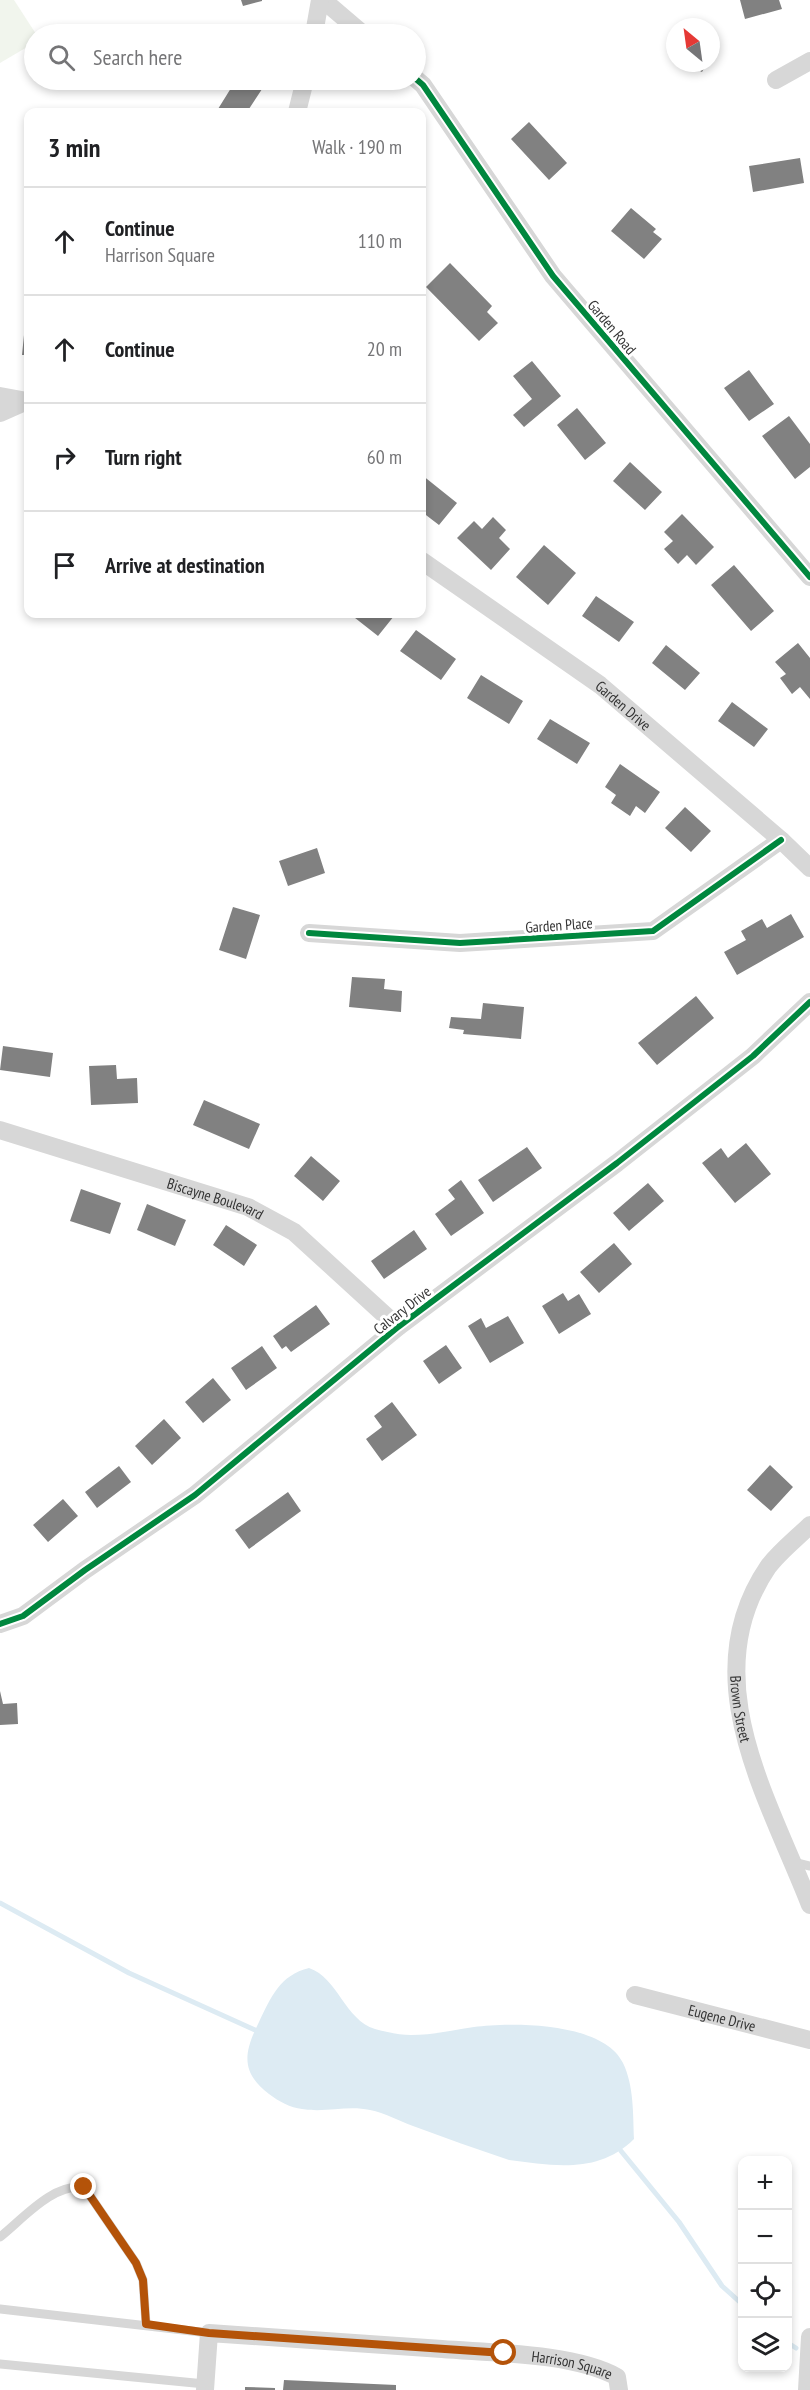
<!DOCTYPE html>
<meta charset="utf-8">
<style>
:root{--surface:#fff;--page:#f2f2f2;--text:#202124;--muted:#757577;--line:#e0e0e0}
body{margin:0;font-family:"PT Sans Narrow",sans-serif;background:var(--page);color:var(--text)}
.controls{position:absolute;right:18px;bottom:18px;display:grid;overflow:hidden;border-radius:12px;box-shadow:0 3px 9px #0003}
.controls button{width:54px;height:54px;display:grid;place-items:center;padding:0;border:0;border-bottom:2px solid var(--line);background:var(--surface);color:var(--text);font:30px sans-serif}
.compass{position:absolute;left:666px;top:18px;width:54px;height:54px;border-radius:50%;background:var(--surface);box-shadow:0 3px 9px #0003;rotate:331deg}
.stop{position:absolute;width:18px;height:18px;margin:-14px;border:4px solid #b45309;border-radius:50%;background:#fff}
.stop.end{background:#b45309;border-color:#fff;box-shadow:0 2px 6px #0008}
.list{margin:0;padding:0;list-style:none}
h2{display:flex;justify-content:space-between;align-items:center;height:78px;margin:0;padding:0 24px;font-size:26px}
h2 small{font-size:20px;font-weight:400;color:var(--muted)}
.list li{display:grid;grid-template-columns:39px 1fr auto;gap:18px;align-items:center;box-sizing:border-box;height:108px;padding:0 24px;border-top:2px solid var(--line)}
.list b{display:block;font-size:22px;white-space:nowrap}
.list p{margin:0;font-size:20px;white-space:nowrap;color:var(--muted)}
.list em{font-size:20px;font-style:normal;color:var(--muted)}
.icon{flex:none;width:33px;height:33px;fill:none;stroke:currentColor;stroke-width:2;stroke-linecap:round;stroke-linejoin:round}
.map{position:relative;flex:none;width:810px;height:2390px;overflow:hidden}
.search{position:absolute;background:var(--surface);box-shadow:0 3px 9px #0003;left:24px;top:24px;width:402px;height:66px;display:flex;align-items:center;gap:15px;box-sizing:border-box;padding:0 21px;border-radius:33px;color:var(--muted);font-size:22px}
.panel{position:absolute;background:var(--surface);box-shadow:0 3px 9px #0003;left:24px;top:108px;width:402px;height:510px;border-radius:12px}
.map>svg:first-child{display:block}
</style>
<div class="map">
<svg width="810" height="2390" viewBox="0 0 810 2390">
<rect width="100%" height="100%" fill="#fff"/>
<path fill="#f1f5ed" d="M0,0H14L36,34L34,43L0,63Z"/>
<path fill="#ddebf3" d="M309,1968C338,1978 345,2020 375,2029C386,2032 400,2035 411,2035C433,2035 453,2030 474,2027C513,2022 603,2022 623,2063C634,2086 633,2114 634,2139C599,2174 554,2166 509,2160C477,2149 445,2138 413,2126C399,2121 385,2113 370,2110C347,2105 326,2113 302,2109C291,2108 278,2101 269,2094C240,2072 244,2052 259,2022C271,1997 280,1975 309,1968Z"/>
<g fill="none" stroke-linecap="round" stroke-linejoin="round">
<path stroke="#ddebf3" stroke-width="5" d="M0,1903L129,1973L255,2030
M621,2151L679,2222L722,2286L742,2304
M788,2343L796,2348"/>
</g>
<path fill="#818181" d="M241,0H262V1L243,6Z
M740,0H779L782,9L745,19Z
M689,63H707L702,72L688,65Z
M236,80H268L247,112H224L218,109Z
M529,122L567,163L549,180L511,139Z
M800,158L804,183L753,192L749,166Z
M631,208L656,229L653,232L662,239L644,259L611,231Z
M450,263L492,306L487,312L498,323L479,341L426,287Z
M25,325H28V355H22Z
M532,361L561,396L524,427L513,415L532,399L513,376Z
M749,370L774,404L749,421L724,388Z
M577,408L606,443L585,460L557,425Z
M789,416L810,444V467L795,479L762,436Z
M630,462L662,492L645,510L613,481Z
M422,475L457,503L439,525L422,512Z
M682,514L714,547L696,565L687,555L678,564L664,549L673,541L664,532Z
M493,517L506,530L499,538L510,549L491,570L457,538L474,521L482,529Z
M544,545L576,573L548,605L516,577Z
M734,565L774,611L751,631L711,585Z
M596,596L634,622L619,642L582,616Z
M350,614H390L394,616L378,636Z
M416,630L456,659L441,680L400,651Z
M798,643L810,658V699L800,687L792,694L780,678L786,674L775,662Z
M666,645L700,673L685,690L652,663Z
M481,675L523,701L509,724L467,698Z
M732,702L768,729L754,747L718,721Z
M550,719L590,743L577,764L537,739Z
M620,764L660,792L645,813L636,806L630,816L611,803L616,795L605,787Z
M685,807L711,831L691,852L665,828Z
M317,848L325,873L288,886L279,861Z
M233,907L260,915L246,959L219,950Z
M791,914L804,937L737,975L724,952L746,940L741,931L762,919L767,928Z
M352,977L385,979L384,989L402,991L401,1012L349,1007Z
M696,996L714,1018L657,1065L638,1043Z
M483,1003L524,1007L521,1039L463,1034L464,1030L449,1028L451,1017L481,1019Z
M3,1046L53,1053L50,1077L0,1070Z
M116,1065L117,1079L137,1078L138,1103L91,1105L89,1066Z
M204,1100L260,1124L249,1149L193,1125Z
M746,1143L771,1174L735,1203L702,1163L721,1148L728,1158Z
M527,1147L542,1168L493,1202L478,1180Z
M311,1156L340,1181L323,1201L294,1176Z
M461,1180L484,1213L451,1236L435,1214L455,1199L448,1190Z
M648,1183L664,1201L629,1231L613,1213Z
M81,1189L121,1203L110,1234L70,1221Z
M147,1204L186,1220L175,1246L137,1230Z
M226,1225L257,1245L244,1266L213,1245Z
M414,1230L427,1249L384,1279L371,1261Z
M614,1243L632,1264L599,1293L580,1272Z
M563,1293L568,1301L579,1294L591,1314L559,1334L542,1306Z
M316,1305L330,1324L291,1352L286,1346L282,1349L273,1336Z
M508,1316L524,1343L490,1363L468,1326L481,1318L486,1328Z
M446,1345L462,1368L439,1384L423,1361Z
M262,1346L277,1368L246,1390L231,1368Z
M213,1378L231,1400L203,1423L185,1402Z
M392,1402L417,1435L382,1461L366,1439L382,1427L374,1416Z
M164,1419L181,1438L152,1465L135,1446Z
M770,1465L793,1487L771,1511L747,1490Z
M119,1466L131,1482L97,1508L85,1492Z
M288,1492L301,1511L249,1549L235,1530Z
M63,1499L78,1516L48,1542L33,1525Z
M0,1691L3,1704L17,1703L18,1724L0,1725Z
M284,2380L396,2385V2390H283Z
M245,2387L275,2388V2390H245Z"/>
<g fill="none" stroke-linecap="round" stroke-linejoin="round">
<path stroke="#d7d7d7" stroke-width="9" d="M793,1862L810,1866
M0,2237C24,2218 52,2184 84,2187L136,2263L143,2280L146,2324
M0,2309L209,2333
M0,2364L205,2384"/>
<g stroke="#d7d7d7" stroke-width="18">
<path d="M323,0L363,34"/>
<path d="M314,34L320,0"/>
<path d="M416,79L423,85L553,276L810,577"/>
<path d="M776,80L810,61"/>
<path d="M297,112L305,80"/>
<path d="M0,396L27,401L0,413"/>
<path id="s1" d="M422,561L600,685L781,840L810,868"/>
<path d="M309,933L460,943L653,931L781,840"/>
<path id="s2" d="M0,1130L248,1207L294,1232L398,1327"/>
<path id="s3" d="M810,1525C797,1538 779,1552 768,1567C693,1677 769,1799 810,1905"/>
<path d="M0,1624L23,1616L85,1570L195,1495L398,1327L617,1163L753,1056L810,1002"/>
<path id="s4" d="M635,1995L810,2040"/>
<path id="s5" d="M205,2390L209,2333C287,2338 364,2344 442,2349C492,2353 574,2353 617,2377L619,2390"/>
<path d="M807,2390L810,2337"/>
</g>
<defs>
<path id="cycleway" d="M416,79L423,85L553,276L810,577
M309,933L460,943L653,931L781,840
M0,1624L23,1616L85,1570L195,1495L398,1327L617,1163L753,1056L810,1002"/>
</defs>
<use href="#cycleway" stroke="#fff" stroke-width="10"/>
<use href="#cycleway" stroke="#00873e" stroke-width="6"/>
</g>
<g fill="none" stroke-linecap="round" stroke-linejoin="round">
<path stroke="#b45309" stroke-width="8" d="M84,2187L136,2263L143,2280L146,2324L209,2333L504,2353"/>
</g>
<g text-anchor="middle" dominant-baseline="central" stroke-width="6" stroke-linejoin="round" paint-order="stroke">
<g font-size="15" fill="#333" stroke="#fff">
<text transform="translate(612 327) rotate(50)">Garden Road</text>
<text stroke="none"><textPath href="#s1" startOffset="248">Garden Drive</textPath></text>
<text transform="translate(559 925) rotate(-4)">Garden Place</text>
<text stroke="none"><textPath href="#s2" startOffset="226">Biscayne Boulevard</textPath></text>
<text transform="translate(402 1310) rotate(-38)">Calvary Drive</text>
<text stroke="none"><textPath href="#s3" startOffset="208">Brown Street</textPath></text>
<text stroke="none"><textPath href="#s4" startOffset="90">Eugene Drive</textPath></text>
<text stroke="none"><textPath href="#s5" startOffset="422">Harrison Square</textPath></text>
</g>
</g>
</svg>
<div class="controls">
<button>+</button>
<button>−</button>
<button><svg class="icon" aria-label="locate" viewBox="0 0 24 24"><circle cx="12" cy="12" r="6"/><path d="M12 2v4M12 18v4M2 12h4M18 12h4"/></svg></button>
<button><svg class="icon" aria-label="layers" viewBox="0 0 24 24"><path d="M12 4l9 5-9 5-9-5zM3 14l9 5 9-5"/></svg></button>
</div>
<svg class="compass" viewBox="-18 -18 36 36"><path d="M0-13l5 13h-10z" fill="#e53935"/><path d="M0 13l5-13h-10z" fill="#757577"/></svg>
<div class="stop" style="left:504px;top:2353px"></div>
<div class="stop end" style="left:84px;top:2187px"></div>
<div class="search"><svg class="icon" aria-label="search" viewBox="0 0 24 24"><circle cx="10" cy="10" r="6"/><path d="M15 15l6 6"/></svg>Search here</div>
<section class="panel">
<h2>3 min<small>Walk · 190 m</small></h2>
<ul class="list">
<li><svg class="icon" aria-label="ahead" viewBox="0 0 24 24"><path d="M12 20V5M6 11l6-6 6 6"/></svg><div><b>Continue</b><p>Harrison Square</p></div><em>110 m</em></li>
<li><svg class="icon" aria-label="ahead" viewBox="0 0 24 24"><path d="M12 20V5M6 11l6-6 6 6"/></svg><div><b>Continue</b></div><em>20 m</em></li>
<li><svg class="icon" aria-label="right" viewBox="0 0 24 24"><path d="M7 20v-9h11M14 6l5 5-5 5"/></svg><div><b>Turn right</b></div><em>60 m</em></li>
<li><svg class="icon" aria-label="arrive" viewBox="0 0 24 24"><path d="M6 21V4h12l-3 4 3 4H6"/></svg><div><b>Arrive at destination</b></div></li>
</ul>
</section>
</div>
